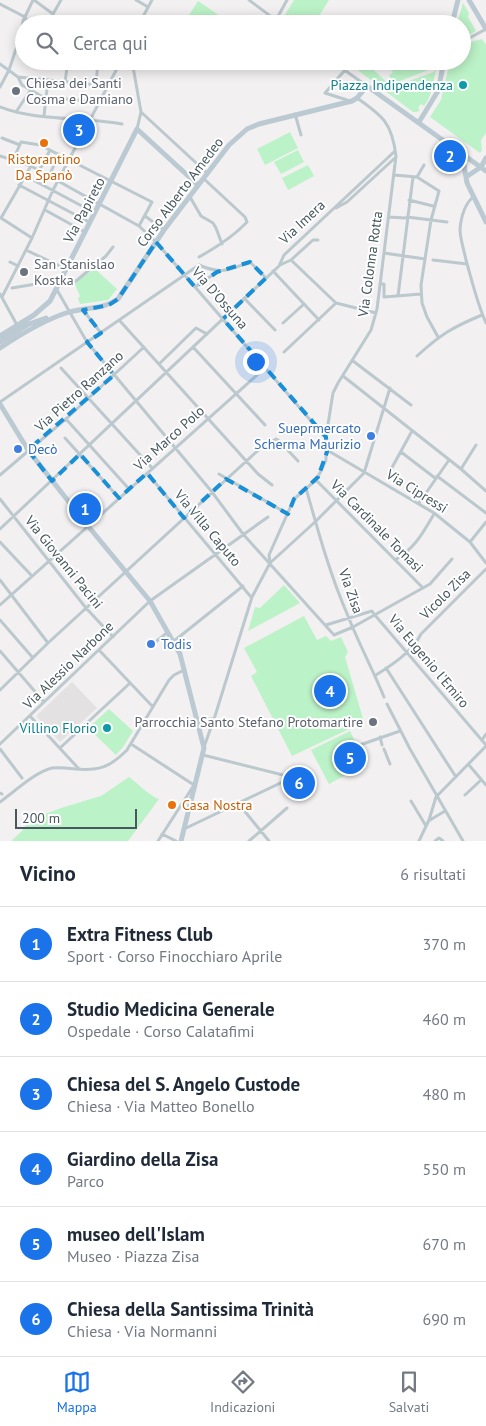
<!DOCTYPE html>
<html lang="it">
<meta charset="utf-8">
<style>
:root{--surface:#fff;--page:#f2f2f3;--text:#1f2937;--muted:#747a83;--line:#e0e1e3;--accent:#1a73e8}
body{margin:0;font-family:"PT Sans",sans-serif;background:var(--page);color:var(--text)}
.scale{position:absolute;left:15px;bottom:12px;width:122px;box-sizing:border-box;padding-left:5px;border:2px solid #47585e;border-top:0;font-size:14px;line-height:18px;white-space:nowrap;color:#47585e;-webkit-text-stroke:4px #fff;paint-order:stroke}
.you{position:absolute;left:255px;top:361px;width:18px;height:18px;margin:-12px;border:4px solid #fff;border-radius:50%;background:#1a73e8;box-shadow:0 0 0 8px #1a73e833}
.badge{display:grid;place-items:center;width:32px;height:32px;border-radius:50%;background:var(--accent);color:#fff;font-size:16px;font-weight:700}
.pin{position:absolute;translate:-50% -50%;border:2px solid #fff;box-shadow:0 1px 5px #0006}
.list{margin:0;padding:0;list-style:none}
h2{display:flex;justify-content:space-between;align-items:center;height:65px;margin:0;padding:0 20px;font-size:21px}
h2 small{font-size:16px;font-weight:400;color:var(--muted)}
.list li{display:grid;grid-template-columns:32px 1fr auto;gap:15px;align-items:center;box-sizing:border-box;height:75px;padding:0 20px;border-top:1px solid var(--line)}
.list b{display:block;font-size:19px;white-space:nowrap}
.list p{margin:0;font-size:16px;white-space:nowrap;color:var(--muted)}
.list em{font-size:16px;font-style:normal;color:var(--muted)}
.icon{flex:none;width:28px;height:28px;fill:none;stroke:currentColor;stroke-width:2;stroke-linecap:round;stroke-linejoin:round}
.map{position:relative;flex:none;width:486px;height:841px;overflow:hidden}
.search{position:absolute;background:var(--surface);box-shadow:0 2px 12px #0003;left:15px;right:15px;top:15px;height:55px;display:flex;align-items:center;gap:12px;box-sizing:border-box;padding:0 18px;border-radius:28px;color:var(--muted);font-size:19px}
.sheet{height:515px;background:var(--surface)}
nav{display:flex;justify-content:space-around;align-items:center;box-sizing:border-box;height:70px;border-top:1px solid var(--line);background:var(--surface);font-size:14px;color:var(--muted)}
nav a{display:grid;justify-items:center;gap:2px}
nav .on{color:var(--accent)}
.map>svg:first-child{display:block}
</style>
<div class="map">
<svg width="486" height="841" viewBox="0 0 486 841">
<rect width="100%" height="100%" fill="#f2f0f0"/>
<path fill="#e3e1e2" d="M72,682L97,708L60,742L36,716Z"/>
<path fill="#bcf2c7" d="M294,0H329L314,24H291L283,18Z
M198,1L223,18L219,24L184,23Z
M463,3L469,13L468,17L476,31L462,39V24H457Z
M482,39L486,45V133L481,140L482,150L480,153L430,117L441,100L450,61H462V48L471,42Z
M348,61H364L392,87L434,72L437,61C434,77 434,93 424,106L421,104L418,108L420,110L417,112H413L347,62Z
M381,61H433L431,68L428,70L395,83L389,76L393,72Z
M290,132L298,148L265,165L257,149Z
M298,150L304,162L281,174L274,162Z
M308,165L314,176L288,190L282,178Z
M95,269L117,289L108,300L80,304L78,298L80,296L74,282Z
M284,585L300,603L248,631L255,607L260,608Z
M304,616L317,640L326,636L331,641L341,637L348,652L345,657L364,722L292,756L251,676L257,672L244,648Z
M109,709L133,731L123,747L116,755L88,728Z
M350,731L366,764L329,784L311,750Z
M129,777C137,783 151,797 159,799L128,841H11L22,831L29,820L61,808L101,796Z"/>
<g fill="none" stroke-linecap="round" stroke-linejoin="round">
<path stroke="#c7cacc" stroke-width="3" stroke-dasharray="3 1.5" stroke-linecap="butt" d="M334,62L343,69"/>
<path stroke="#bbc8cd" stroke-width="3" d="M34,0L53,14L61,0
M136,0L148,7
M249,0L281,24
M0,4L25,17L29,24
M276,20L287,0
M122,22L140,21
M139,24L152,0
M462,42L486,29
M99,61L119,64
M132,61L141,112L137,129
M333,61L334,62
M0,64L18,77L107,86
M343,69L367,86
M345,70L325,93L350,101
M18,77L22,85L43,97L125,104
M65,82L68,61
M96,85L98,61
M0,87L9,70L21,34L23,21L33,0
M0,107C38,122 82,116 122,124
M16,112L30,91
M141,112L207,173
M295,114L301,135
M44,116L48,80
M2,138L20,145
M0,156L31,166L139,226L156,242L325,437
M13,160L21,142L40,145L152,202L139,226
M31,166L1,218L32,238
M39,171L50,150
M394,175L417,177L439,191L431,220L421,285L422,303L427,317L438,337
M49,176L59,154
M417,177L424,165
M35,181L95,213
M19,185L89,222
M190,197L201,216L213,223L216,228L222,244
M473,197C464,205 461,218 460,229C460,239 464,250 466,260C472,281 477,303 486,323
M409,200L433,206
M336,208L347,202L396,157
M45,210L85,232
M145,216L164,230
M389,217L405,218L407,217L447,222
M26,250L66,269
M384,253L425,259
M199,257C217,247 233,237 247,222L245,217L203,178
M291,260L336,303L376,313
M433,260L467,264
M10,262L18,266
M280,265L291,260L313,240H318
M273,271L319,320
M380,284H384V297L421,294
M195,287L217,272
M12,288L60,280L76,281L106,256L113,247
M57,290L87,342L212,492L243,534L334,635L353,627L430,584L452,559
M0,294L17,325
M398,296L413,177
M2,297L32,238L53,190L121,61
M244,298L275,330
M83,310L101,333
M120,321L258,474L272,485
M283,323L304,304
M193,347L265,425
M284,352L336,303
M417,356C441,334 453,327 482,315
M353,361L411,405
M159,364L196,328L207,334
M61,368L152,468
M343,376L461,469L486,491
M0,402L199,265C222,275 228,270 250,262L266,278
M66,419L129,489
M65,438L119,498
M327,450L434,513L470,542L486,563
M401,452L435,478
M461,469L476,445
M147,473L251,597
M389,473L412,431
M219,474L288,514
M0,475L67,418L144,347
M437,476L486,513
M316,480L423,588
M306,488C318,531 330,575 348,616C359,644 373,670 384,697
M0,499L86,608L113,637
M419,503L449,460
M0,529L279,266L284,255L395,151
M0,542L32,576
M470,542L486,522
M395,560C416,547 422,534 434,514
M270,563L315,522L364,473L390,388
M0,580L48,643
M0,605L265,368
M374,614L486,745
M0,620L33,658
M326,625L372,611L374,614
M174,641L243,586
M153,644L168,632
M99,650L153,707
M0,651L44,702
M386,668L456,777
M376,675C392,665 413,651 421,634L486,569
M0,690L48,643L265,444L270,443L276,439L278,440L298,461
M387,704L410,749L463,841
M30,716L79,769
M197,719H214
M380,737L382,745
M482,740L486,734
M0,744L150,601L268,517
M131,744L194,785L158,841
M357,746L400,731
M204,747L215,716L252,597L270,563L269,555L294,499L316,480L322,469L326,460V437L333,393L338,383L371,330L377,309L396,156C392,123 383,116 357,98
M60,748L129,684
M0,749L22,778
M384,749L390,764
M203,755L291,777
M469,765L486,785
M0,793L2,794
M465,795L481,780
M411,801L426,826
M0,802C14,792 35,772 52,768C60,767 67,768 75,769C100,771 110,767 127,750L169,680L174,675L184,670
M238,803L269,841
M430,820L445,811
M184,829L293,777
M162,834L176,841
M249,841L287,808
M419,841L429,820L436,797L486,746
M435,841L439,838L443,841"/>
<path stroke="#bbcad2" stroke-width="5" d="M469,0L486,29
M452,24L458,0
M419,122L438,91L444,61
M462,153L467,183L486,222
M466,177L481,167L486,158
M0,336L34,315L50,301L137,129L198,185
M0,342L29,324L46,318
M0,348C21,334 42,321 66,313C84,307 103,310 118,299L164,230L229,145L247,129L259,124L352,101L357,98L367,86L486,171
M0,404L28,450L88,526L150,601L180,654L204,748L181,841"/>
</g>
<path fill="none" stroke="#188fd7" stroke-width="4" stroke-dasharray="10 6" stroke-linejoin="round" d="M156,242L195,287L217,272L250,262L266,278L223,319L326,437L327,452L318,477L294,499L288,514L226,479L184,518L147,473L119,498L80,454L52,481L28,450L114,375L87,342L101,333L83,310L109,305L118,299Z"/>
<g fill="#0f9aa8" stroke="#fff" stroke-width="2">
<circle cx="463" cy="85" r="5"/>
<circle cx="107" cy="728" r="5"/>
</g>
<g fill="#6b7280" stroke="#fff" stroke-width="2">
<circle cx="16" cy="91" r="5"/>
<circle cx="24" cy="272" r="5"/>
<circle cx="373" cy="722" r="5"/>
</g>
<g fill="#e8710a" stroke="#fff" stroke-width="2">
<circle cx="44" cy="143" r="5"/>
<circle cx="172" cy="805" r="5"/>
</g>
<g fill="#3f7fe0" stroke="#fff" stroke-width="2">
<circle cx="371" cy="436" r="5"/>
<circle cx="18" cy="449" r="5"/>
<circle cx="151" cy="644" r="5"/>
</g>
<g text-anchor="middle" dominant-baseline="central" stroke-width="4" stroke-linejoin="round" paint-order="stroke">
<g font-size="14" fill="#5b616d" stroke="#fff" text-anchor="start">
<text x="26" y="83">Chiesa dei Santi<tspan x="26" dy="16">Cosma e Damiano</tspan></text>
<text x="34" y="264">San Stanislao<tspan x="34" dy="16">Kostka</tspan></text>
<text x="363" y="722" text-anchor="end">Parrocchia Santo Stefano Protomartire</text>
</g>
<g font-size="14" fill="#0d838f" stroke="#fff" text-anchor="end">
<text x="453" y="85">Piazza Indipendenza</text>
<text x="97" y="728">Villino Florio</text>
</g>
<g font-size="14" fill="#c56008" stroke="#fff">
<text x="44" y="159">Ristorantino<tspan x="44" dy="16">Da Spanò</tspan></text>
<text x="182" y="805" text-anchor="start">Casa Nostra</text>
</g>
<g font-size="14" fill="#47585e" stroke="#fff">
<text transform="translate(180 192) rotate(-53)">Corso Alberto Amedeo</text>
<text transform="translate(84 210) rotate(-62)">Via Papireto</text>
<text transform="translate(302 222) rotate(-43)">Via Imera</text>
<text transform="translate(370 264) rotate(-82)">Via Colonna Rotta</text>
<text transform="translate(220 298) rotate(49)">Via D'Ossuna</text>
<text transform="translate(79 391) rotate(-42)">Via Pietro Ranzano</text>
<text transform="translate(169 438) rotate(-42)">Via Marco Polo</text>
<text transform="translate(417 491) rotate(32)">Via Cipressi</text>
<text transform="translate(377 526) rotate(45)">Via Cardinale Tomasi</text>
<text transform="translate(208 528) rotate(50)">Via Villa Caputo</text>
<text transform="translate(64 562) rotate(51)">Via Giovanni Pacini</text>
<text transform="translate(351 591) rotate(70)">Via Zisa</text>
<text transform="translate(445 594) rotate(-45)">Vicolo Zisa</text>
<text transform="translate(429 661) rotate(50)">Via Eugenio l'Emiro</text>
<text transform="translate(68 665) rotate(-44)">Via Alessio Narbone</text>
</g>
<g font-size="14" fill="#366cbe" stroke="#fff" text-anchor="start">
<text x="361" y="428" text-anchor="end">Sueprmercato<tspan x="361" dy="16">Scherma Maurizio</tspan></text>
<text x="28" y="449">Decò</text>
<text x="161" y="644">Todis</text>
</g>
</g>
</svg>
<div class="scale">200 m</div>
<div class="you"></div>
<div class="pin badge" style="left:85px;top:509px">1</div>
<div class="pin badge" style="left:450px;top:156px">2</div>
<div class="pin badge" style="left:79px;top:130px">3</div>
<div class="pin badge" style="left:330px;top:691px">4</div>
<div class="pin badge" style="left:350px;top:758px">5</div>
<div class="pin badge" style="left:299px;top:783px">6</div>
<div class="search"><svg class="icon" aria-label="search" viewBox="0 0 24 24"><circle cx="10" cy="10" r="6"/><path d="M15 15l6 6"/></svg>Cerca qui</div>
</div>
<section class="sheet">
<h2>Vicino<small>6 risultati</small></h2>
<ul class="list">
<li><span class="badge">1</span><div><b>Extra Fitness Club</b><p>Sport · Corso Finocchiaro Aprile</p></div><em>370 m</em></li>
<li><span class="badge">2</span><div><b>Studio Medicina Generale</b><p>Ospedale · Corso Calatafimi</p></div><em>460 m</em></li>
<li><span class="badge">3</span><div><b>Chiesa del S. Angelo Custode</b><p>Chiesa · Via Matteo Bonello</p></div><em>480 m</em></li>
<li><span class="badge">4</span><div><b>Giardino della Zisa</b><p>Parco</p></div><em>550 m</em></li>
<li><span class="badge">5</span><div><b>museo dell'Islam</b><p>Museo · Piazza Zisa</p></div><em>670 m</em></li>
<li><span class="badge">6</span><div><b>Chiesa della Santissima Trinità</b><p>Chiesa · Via Normanni</p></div><em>690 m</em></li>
</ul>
</section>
<nav>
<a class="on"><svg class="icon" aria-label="map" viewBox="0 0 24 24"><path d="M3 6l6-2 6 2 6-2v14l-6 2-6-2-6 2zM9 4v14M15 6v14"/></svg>Mappa</a>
<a><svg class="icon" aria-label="directions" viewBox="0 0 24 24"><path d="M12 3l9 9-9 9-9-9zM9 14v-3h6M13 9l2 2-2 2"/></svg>Indicazioni</a>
<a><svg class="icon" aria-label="saved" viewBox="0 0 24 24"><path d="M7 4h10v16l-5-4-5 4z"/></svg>Salvati</a>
</nav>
